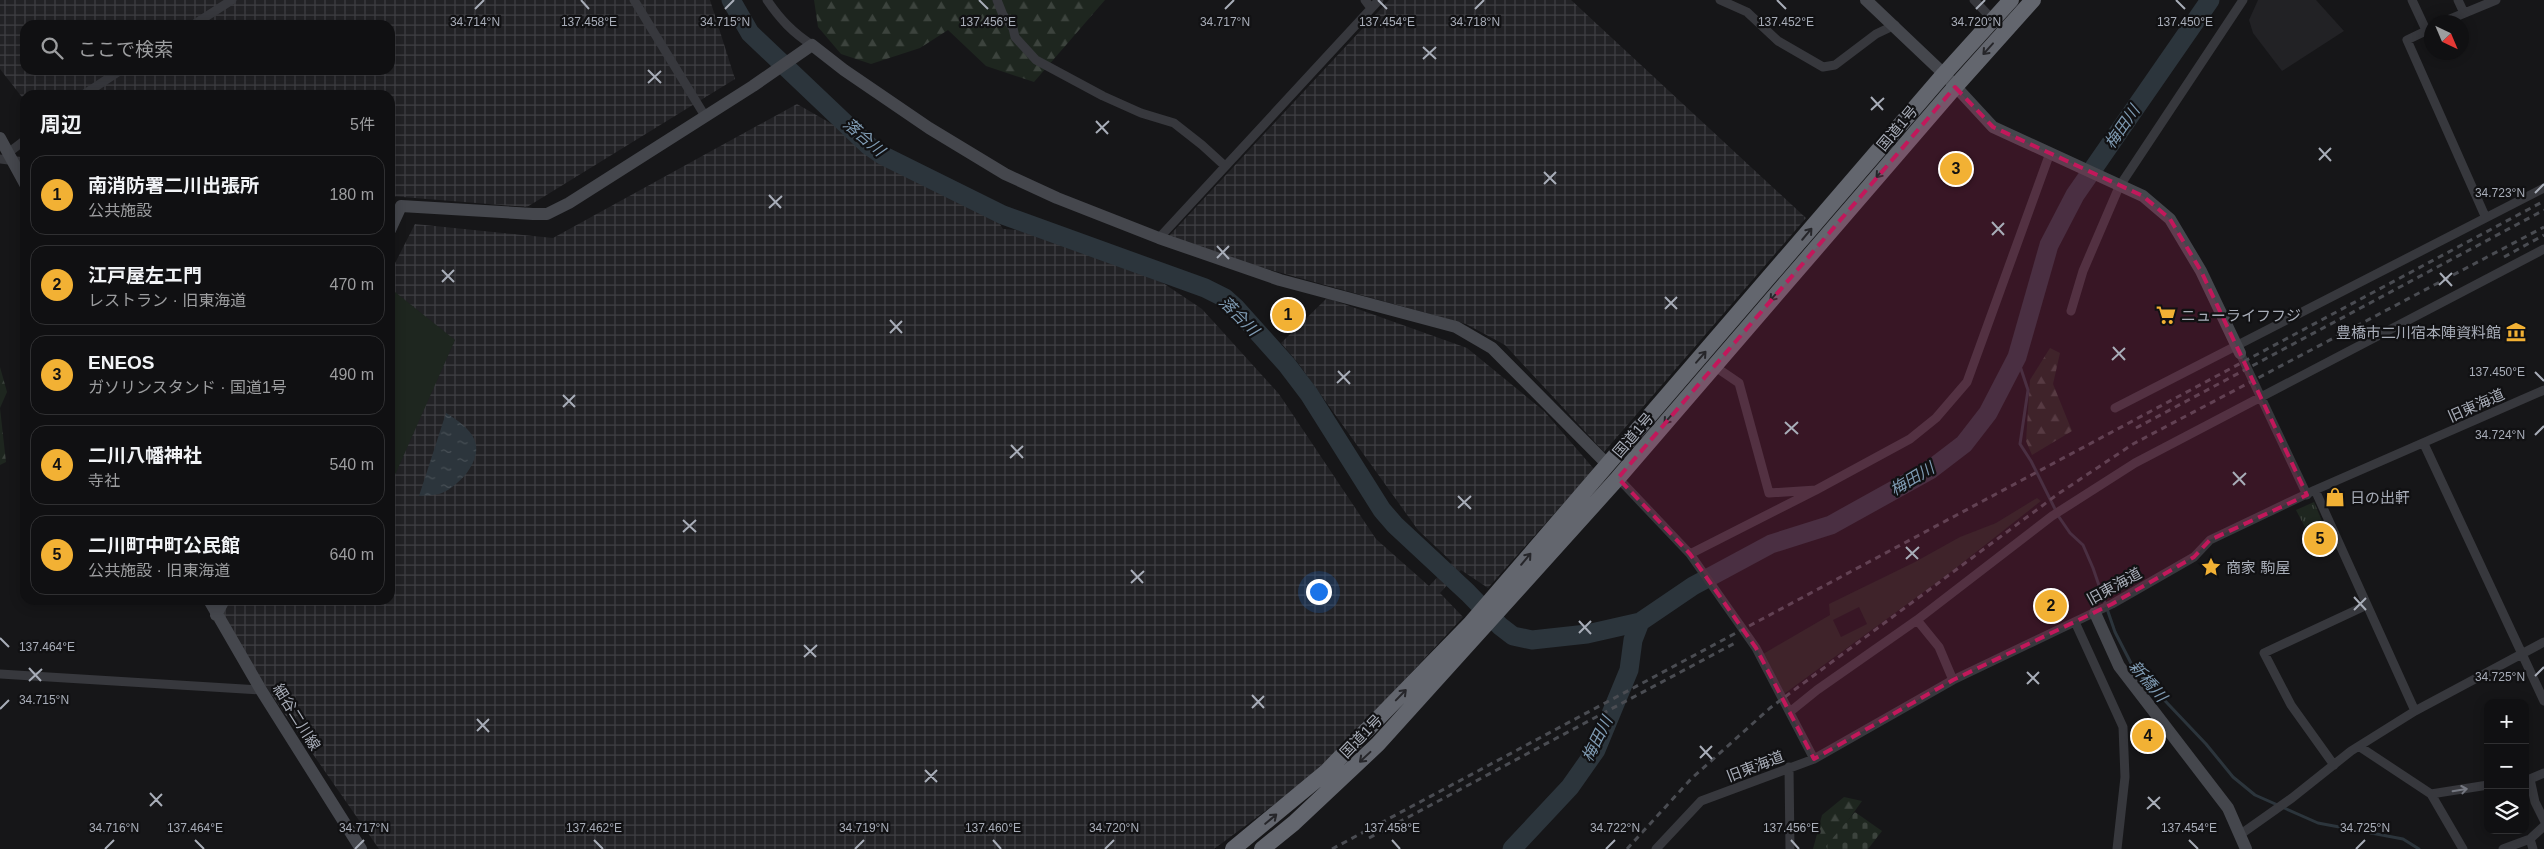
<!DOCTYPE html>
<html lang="ja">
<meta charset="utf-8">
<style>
:root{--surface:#101012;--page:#19191b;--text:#f1f3f6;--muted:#9c9d9f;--line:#303032;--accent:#f2b134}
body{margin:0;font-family:Helvetica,"Noto Sans JP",sans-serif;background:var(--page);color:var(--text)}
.controls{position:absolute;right:15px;bottom:15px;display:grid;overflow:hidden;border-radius:10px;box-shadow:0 2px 12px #0003}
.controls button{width:45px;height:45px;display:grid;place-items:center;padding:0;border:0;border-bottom:1px solid var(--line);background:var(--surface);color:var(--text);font:25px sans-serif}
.compass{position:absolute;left:2424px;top:15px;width:45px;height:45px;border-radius:50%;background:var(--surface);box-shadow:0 2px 12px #0003;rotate:136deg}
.you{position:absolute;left:1318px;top:591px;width:18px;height:18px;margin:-12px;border:4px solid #fff;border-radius:50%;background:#1a73e8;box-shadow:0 0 0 8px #1a73e833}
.badge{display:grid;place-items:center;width:32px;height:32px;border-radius:50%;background:var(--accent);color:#111;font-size:16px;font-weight:700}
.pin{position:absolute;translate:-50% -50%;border:2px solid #fff;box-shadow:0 1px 5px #0006}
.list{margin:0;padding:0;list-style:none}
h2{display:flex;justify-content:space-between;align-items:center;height:65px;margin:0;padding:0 20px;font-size:21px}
h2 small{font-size:16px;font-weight:400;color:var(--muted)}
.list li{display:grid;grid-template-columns:32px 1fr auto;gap:15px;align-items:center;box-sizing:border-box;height:80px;margin:0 10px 10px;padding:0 10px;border:1px solid var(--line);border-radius:15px}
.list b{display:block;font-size:19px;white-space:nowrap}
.list p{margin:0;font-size:16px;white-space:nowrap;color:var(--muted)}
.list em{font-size:16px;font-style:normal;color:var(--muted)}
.icon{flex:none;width:28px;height:28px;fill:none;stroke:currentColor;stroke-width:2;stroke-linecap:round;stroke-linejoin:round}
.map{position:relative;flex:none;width:2544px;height:849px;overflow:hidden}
.search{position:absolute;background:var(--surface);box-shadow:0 2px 12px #0003;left:20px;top:20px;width:375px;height:55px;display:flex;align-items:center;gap:12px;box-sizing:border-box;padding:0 18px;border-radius:15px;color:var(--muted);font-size:19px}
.panel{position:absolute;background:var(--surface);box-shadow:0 2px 12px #0003;left:20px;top:90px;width:375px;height:515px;border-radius:15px}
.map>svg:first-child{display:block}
</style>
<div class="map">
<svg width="2544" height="849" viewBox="0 0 2544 849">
<defs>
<pattern id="industrial-grid" width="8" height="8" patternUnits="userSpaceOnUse" patternTransform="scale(1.25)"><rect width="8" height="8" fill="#222225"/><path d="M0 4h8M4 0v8" fill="none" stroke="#3f3f43"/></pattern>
<pattern id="forest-firs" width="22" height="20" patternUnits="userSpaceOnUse" patternTransform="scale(1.25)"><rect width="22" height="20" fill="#1e261f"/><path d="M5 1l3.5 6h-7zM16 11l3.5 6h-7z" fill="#3c433d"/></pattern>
<pattern id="cemetery-stones" width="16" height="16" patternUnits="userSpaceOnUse" patternTransform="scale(1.25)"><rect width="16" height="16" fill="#1e261f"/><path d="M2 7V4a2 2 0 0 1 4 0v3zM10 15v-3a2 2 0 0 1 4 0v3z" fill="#3c433d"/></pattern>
<pattern id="park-tufts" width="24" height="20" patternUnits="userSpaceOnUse" patternTransform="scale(1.25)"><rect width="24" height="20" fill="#1e261f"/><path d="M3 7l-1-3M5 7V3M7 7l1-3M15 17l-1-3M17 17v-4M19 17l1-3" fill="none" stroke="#3c433d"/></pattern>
<pattern id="water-ripples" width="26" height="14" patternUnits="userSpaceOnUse" patternTransform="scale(1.25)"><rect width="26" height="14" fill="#2c353c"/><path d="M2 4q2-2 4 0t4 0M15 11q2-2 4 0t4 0" fill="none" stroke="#485056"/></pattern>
</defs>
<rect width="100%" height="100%" fill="#161618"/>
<path fill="#222225" d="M2258,0H2316L2344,31L2282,71L2253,33L2249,20Z"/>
<path fill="url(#industrial-grid)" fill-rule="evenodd" d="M0,0H710L735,79L527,207L390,196V95H25V101L0,69ZM25,25H390V70H25Z
M1389,0H1571L1806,218L1604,452L1505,345L1466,324L1213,254L1169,236Z
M797,104L996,218L1003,229L1032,231L1157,279L1202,309L1279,394L1376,539L1429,586L1452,562L1418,530L1298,363L1281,343L1327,298L1467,348L1544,411L1594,469L1488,588L1461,570L1440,593L1463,617L1346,743L1291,792L1214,849H379L216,615L224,600H390V273L415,224L553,238Z"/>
<path fill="#1e261f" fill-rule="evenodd" d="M390,288L455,340L390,486Z
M2037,498L2041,501L1947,575L1784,694L1763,654L1830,615L1829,604L1915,562L1960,537L1996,523ZM1859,607L1867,624L1841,637L1833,620Z"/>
<path fill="url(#forest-firs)" d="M814,0H1105L1034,82L986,66L948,30L920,48L871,64L841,54L818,27Z
M2050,348L2060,353L2053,384L2072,431L2032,455L2026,441L2030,380Z
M0,367L7,392L0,408L6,462L0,465Z
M1844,797L1862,801L1834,840L1836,849H1813L1822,815Z"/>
<path fill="url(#cemetery-stones)" d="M1855,812L1882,831L1868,849H1827L1826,846Z"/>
<path fill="url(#park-tufts)" d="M2314,502L2325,528L2309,535L2296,510Z"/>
<path fill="url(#water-ripples)" d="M446,413C472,429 488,445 466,474C460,481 450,490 442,493C435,496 426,495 419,496Z"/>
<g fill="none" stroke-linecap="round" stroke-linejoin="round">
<path stroke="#2c353c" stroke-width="3" d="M2017,357L2028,390L2020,444L2031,461L2059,517L2070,533L2083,545L2093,568L2115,632L2133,667L2206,744L2233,777L2255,795L2318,823L2403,839L2419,849"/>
<path stroke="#2c353c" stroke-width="19" d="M731,0L750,33L869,146L882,155L1003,215L1205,288L1225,298L1236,308L1287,365L1309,394L1382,510L1395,525L1468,593L1500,626L1513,636L1532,640L1587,634L1640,622
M1512,849L1570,787L1596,750L1629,670L1633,640L1640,622L1693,586L1771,544L1831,525L1930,470L1964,444L1988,413L2017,357L2049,245L2075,195L2210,0"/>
<path stroke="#37383d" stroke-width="9" d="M634,0L705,116
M767,0C780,19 792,32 812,45
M997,0L1003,15L1013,28L1015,37L1036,60L1103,96L1141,113L1174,123L1202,145L1225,166
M1365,0L1371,8
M1720,0L1747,12L1778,41L1823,67L1835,65L1876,34L1895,25
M1974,0L1993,20
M2412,0L2426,30
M2458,0L2464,13
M2443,22L2496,0
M193,25L232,0
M2432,28L2407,40L2485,216
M83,95L121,70
M8,153L25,140
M0,159L25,162
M1159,238L1379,0
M2071,311L2083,271L2119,187L2243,0
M2240,353L2307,495
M2115,408L2544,188
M2424,444L2544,701
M1618,478L1690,554L1816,490L1769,493L1739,383L1714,366
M1816,490L1910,439L1936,418L1967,382L2050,153
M2315,490L2415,711
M1690,554L1756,648L1814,759
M1917,620L1939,647L1953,680
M2075,622L2123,727L2125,777L2117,849
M0,674L261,690
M1791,711L1817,690L1917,620L2052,516L2135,463L2544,249
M2360,747L2431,794L2463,849
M2334,765L2291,705L2264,653L2367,605
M1789,767L1790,849
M2544,773L2530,779L2535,802L2544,820
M2431,794L2488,785
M2241,834L2292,798L2351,751L2415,711L2544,642
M2530,839L2533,849
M1656,849L1701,801L1814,759L1953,680L2112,604L2194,557L2210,540L2315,490L2544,390
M2503,849L2530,839L2544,826"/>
<path stroke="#45474d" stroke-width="12" d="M1866,0L1944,74L1993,127L2143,196L2170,219L2201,271L2240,353
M0,138L25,184
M390,230L401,206L533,214H547L569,203L753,86L812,45L844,70L929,128L1005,174L1057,198L1159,238L1280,280L1456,327L1492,348L1607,464
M209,600L261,690L361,849
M2095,613L2119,666L2228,808L2246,849
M216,615L224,600"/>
<path stroke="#63666e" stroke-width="16" d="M1233,849L1326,772L1471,623L1944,74L2011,0
M1262,849L1294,823L1378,744L1618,478L1955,87L2033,0"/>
<path stroke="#4a4c52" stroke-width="3" stroke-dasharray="6 5" stroke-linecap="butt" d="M2504,257L2544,235
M2136,428L2544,210
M1369,838L1735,643
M1332,849L2544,201
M1627,849L1691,779L1770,708L2058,494L2133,444L2544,227"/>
</g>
<defs><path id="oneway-shaft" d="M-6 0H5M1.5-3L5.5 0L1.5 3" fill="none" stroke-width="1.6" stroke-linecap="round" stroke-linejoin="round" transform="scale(1.25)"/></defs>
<g stroke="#26262a">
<use href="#oneway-shaft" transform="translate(1988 49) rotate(132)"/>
<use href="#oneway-shaft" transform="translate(1881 172) rotate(131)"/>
<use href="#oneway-shaft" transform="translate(1807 234) rotate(-50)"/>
<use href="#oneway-shaft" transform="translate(1775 295) rotate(131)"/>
<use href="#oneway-shaft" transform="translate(1701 357) rotate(-49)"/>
<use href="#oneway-shaft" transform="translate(1669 418) rotate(131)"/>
<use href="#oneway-shaft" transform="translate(1526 559) rotate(-50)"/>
<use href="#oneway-shaft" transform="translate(1401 695) rotate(-46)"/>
<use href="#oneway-shaft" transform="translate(1365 757) rotate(137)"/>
<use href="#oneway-shaft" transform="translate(1271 819) rotate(-40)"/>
</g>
<use stroke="#757881" href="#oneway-shaft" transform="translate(2460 790) rotate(-9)"/>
<path fill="#c2185b" fill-opacity="0.2" stroke="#c2185b" stroke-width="4" stroke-dasharray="10 6" stroke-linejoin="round" d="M1955,87L1993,127L2143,196L2170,219L2201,271L2307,495L2210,540L2194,557L2112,604L1953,680L1814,759L1756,648L1690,554L1618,478Z"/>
<path fill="none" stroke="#a8adb8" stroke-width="2" d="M581,0L589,9M979,0L988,9M1378,0L1387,9M1777,0L1786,9M2176,0L2185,9M475,9L484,0M725,9L734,0M1225,9L1234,0M1475,9L1484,0M1976,9L1985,0M1423,47L1436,59M1423,59L1436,47M648,70L661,83M648,83L661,71M1871,97L1883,110M1871,110L1884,98M1096,121L1108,134M1096,133L1109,121M2319,148L2331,161M2319,160L2331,148M1544,172L1556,184M1544,184L1556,172M2535,193L2544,184M769,195L781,208M769,208L782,196M1992,222L2004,235M1992,235L2004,223M1217,246L1229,259M1217,258L1229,246M442,270L454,282M2440,273L2452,286M442,282L454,270M2439,285L2452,273M1665,297L1677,309M1665,309L1677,297M890,320L902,333M890,333L902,321M2113,347L2125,360M2112,360L2125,348M1338,371L1350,384M2535,372L2544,381M1337,383L1350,371M563,395L575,407M563,407L575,395M1785,422L1798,434M1785,434L1798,422M2535,435L2544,426M1011,445L1023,458M1010,458L1023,446M2233,472L2245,485M2233,485L2246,473M1458,496L1471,509M1458,508L1471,496M683,520L696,532M683,532L696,520M1906,547L1918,559M1906,559L1919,547M1131,570L1143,583M1131,583L1144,571M2354,597L2366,610M2354,610L2366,598M1579,621L1591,634M1579,633L1591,621M0,638L9,647M804,645L816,657M804,657L817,645M29,668L41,681M2027,672L2039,684M2535,676L2544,667M29,681L42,669M2027,684L2039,672M1252,695L1264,708M1252,708L1264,696M0,709L9,700M477,719L489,732M477,731L489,719M1700,746L1712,759M1700,758L1712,746M925,770L937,782M925,782L937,770M150,793L162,806M2148,797L2160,809M150,806L162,794M2147,809L2160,797M195,840L204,849M594,840L603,849M993,840L1001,849M1392,840L1400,849M1791,840L1799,849M2189,840L2198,849M105,849L114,840M355,849L364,840M855,849L864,840M1105,849L1114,840M1606,849L1615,840M2356,849L2365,840"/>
<defs>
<symbol id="supermarket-bare" viewBox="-9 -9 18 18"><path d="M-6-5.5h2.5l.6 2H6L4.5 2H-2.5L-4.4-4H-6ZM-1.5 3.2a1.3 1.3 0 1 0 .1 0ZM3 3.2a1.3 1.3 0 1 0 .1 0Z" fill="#f2b134" stroke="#111113" stroke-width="2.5" paint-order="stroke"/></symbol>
<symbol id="museum-bare" viewBox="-9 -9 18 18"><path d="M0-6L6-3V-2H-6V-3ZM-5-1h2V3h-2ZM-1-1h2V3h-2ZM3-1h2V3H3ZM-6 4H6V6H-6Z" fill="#f2b134" stroke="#111113" stroke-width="2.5" paint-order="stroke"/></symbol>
<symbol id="shop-bare" viewBox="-9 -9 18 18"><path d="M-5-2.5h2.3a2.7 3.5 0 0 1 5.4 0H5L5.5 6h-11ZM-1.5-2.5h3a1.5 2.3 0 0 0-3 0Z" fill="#f2b134" stroke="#111113" stroke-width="2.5" paint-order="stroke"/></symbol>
<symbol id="sight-bare" viewBox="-9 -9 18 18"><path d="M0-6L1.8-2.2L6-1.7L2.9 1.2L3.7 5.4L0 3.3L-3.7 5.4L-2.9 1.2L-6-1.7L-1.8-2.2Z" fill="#f2b134" stroke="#111113" stroke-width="2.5" paint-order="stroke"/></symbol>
</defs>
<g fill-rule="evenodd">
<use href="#supermarket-bare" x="2152" y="301" width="28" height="28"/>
<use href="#museum-bare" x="2502" y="318" width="28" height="28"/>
<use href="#shop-bare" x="2321" y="483" width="28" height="28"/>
<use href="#sight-bare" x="2197" y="553" width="28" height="28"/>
</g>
<g text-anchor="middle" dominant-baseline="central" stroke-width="4.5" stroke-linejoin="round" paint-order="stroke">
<g font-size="15" fill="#a8adb8" stroke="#111113">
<text transform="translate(1897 128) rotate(-50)">国道1号</text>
<text transform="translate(2476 405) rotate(-24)">旧東海道</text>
<text transform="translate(1633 435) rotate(-49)">国道1号</text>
<text transform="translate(2114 586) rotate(-29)">旧東海道</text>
<text transform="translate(297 717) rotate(58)">細谷二川線</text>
<text transform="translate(1361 736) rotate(-46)">国道1号</text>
<text transform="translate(1755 766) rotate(-21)">旧東海道</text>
</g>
<g font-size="15" fill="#a8adb8" stroke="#111113" text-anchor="start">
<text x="2181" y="315">ニューライフフジ</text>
<text x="2501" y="332" text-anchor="end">豊橋市二川宿本陣資料館</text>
<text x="2350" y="497">日の出軒</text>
<text x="2226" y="567">商家 駒屋</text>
</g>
<g font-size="16" font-style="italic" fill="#7f9bb3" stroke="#111113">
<text transform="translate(2122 127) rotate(-55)">梅田川</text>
<text transform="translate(864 137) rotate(41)">落合川</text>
<text transform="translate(1239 316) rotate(45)">落合川</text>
<text transform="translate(1912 479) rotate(-31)">梅田川</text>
<text transform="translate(2148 681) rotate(50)">新橋川</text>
<text transform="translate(1597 739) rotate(-63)">梅田川</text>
</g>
</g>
<g font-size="12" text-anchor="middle" fill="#a8adb8" stroke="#111113" stroke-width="4.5" stroke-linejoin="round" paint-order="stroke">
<text x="475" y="26">34.714°N</text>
<text x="725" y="26">34.715°N</text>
<text x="1225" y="26">34.717°N</text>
<text x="1475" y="26">34.718°N</text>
<text x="1976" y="26">34.720°N</text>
<text x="589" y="26">137.458°E</text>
<text x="988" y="26">137.456°E</text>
<text x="1387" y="26">137.454°E</text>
<text x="1786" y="26">137.452°E</text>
<text x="2185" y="26">137.450°E</text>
<text x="2500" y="197">34.723°N</text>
<text x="2497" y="376">137.450°E</text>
<text x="2500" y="439">34.724°N</text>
<text x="47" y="651">137.464°E</text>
<text x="2500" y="681">34.725°N</text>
<text x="44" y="704">34.715°N</text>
<text x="195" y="832">137.464°E</text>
<text x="594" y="832">137.462°E</text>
<text x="993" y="832">137.460°E</text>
<text x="1392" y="832">137.458°E</text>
<text x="1791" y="832">137.456°E</text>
<text x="2189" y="832">137.454°E</text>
<text x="114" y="832">34.716°N</text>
<text x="364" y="832">34.717°N</text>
<text x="864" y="832">34.719°N</text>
<text x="1114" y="832">34.720°N</text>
<text x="1615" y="832">34.722°N</text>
<text x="2365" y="832">34.725°N</text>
</g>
</svg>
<div class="controls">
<button>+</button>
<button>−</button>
<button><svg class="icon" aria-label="layers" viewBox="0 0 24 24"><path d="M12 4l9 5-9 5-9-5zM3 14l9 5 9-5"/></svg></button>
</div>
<svg class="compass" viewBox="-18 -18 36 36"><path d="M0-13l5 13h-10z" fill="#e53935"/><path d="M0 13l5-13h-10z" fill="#9c9d9f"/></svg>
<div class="you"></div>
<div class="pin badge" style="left:1288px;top:315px">1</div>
<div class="pin badge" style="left:2051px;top:606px">2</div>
<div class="pin badge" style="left:1956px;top:169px">3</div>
<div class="pin badge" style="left:2148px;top:736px">4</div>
<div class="pin badge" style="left:2320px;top:539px">5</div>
<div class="search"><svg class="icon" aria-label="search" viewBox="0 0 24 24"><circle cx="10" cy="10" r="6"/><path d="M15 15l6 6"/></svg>ここで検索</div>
<section class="panel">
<h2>周辺<small>5件</small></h2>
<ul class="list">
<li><span class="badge">1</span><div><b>南消防署二川出張所</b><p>公共施設</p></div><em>180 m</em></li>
<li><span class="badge">2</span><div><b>江戸屋左エ門</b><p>レストラン · 旧東海道</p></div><em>470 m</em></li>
<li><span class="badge">3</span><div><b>ENEOS</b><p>ガソリンスタンド · 国道1号</p></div><em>490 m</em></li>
<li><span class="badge">4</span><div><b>二川八幡神社</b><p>寺社</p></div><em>540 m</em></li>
<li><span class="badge">5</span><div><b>二川町中町公民館</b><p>公共施設 · 旧東海道</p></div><em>640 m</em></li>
</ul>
</section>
</div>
